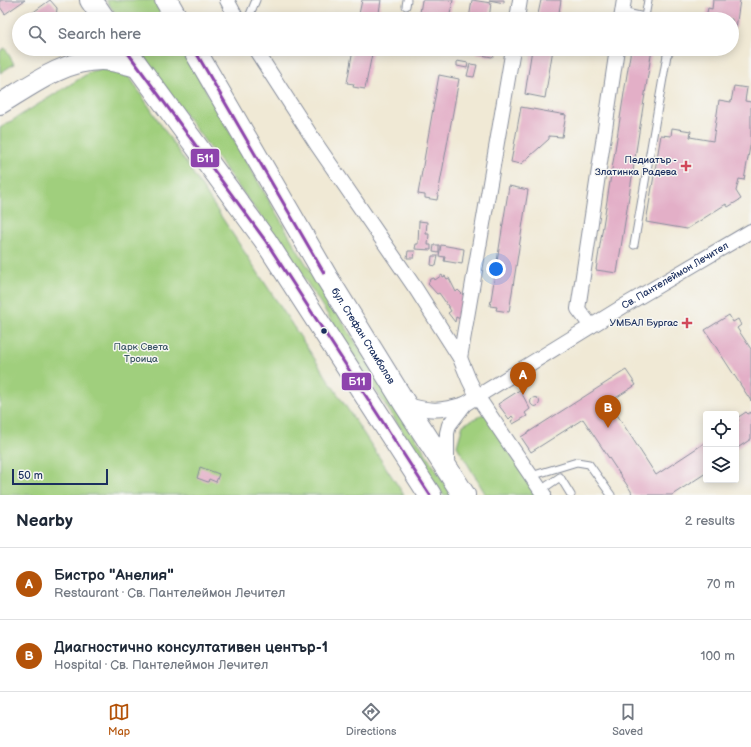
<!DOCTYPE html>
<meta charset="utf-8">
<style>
:root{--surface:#fff;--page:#f2f2f3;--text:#1f2937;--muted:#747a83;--line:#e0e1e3;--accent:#b45309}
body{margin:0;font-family:"Balsamiq Sans",sans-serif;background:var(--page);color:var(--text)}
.controls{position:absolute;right:12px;bottom:12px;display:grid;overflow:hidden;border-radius:4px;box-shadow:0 2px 10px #0003}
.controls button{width:36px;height:36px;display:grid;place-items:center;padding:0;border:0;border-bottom:1px solid var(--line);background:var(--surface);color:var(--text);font:20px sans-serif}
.scale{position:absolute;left:12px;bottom:10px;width:96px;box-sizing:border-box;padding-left:4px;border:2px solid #1b2f5e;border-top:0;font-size:11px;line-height:14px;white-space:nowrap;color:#1b2f5e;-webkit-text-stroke:3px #f6f6f2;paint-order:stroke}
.you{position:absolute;left:496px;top:269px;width:14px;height:14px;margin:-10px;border:3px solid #fff;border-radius:50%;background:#1a73e8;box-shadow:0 0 0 6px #1a73e833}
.badge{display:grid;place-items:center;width:26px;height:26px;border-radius:50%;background:var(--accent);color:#fff;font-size:13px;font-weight:700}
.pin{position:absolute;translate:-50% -33px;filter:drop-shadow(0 1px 2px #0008)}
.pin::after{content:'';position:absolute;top:21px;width:14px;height:12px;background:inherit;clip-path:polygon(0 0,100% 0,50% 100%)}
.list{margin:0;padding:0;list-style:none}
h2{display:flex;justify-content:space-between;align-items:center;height:52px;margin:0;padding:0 16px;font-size:17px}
h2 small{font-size:13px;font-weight:400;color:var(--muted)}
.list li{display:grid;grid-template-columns:26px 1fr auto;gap:12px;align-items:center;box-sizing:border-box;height:72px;padding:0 16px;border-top:1px solid var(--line)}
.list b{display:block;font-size:15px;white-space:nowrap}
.list p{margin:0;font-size:13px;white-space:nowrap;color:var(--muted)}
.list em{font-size:13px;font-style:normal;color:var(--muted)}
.icon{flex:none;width:22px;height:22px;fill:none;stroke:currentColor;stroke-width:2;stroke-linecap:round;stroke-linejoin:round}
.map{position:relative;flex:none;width:751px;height:495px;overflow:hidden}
.search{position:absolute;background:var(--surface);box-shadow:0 2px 10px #0003;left:12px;right:12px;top:12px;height:44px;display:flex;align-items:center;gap:10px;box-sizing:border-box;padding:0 14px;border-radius:22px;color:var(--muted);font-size:15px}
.sheet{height:196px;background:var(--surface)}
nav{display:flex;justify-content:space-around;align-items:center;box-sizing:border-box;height:56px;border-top:1px solid var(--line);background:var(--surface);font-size:11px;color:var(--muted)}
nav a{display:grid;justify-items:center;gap:2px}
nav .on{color:var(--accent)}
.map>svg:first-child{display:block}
</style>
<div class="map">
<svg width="751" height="495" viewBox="0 0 751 495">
<rect width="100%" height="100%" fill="#f6f6f2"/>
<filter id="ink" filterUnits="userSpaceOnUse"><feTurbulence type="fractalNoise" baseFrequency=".025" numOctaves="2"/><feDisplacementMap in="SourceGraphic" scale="8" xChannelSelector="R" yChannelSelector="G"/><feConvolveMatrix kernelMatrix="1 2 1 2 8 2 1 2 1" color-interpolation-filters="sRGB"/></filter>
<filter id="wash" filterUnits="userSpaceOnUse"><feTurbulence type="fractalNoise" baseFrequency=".012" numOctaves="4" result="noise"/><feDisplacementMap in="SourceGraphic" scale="16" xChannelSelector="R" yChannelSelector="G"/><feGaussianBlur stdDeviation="0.9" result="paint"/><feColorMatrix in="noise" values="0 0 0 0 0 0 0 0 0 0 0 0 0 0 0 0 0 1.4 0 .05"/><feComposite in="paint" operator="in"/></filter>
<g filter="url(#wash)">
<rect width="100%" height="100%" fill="#f0e9d5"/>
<path fill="#a0cf7d" stroke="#5e7f6e" d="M106,0H154L165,19H119Z
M5,48L14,64L0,73V51Z
M139,49H182L298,251L452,495H443L292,259L159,79Z
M101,69L122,72L129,76L404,495H0V128L92,71Z
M485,413L536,495H486L457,446L463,425Z"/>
<g id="blocks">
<path fill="#e3afc7" d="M0,0H25L5,14L0,7Z
M50,0L57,8L56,19H24Z
M362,0H381L378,19H358Z
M422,0H453L449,19H419Z
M472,0L491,3L489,19H469Z
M489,0H504V3Z
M541,0H561L558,19H537Z
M713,0H740L736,28L732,27V19H709V17H706L708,8L712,9Z
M353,49H373L365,89L353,87L354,84L347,83Z
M476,49H497L496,54L492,57L476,54Z
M532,49H553L545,98L525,94Z
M631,49H652L617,273L596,270Z
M457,61L468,63L467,68L457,66Z
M470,64L477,65L474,77L467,76Z
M439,75L459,79L437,200L425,198V195L418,194Z
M734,86L747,88L745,101L751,102V141L744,180L739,179L736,191L741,199L728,207L726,204L687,229L646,222L661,135L671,136L672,128L691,131L690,137L713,141L719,100L731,102Z
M521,107L566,115L562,137L549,136V139L521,164L511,162Z
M509,186L528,190L509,312L496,310L497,307L490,306Z
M419,221L427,222L426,234H429L428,245H431V250L415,249L416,244H418Z
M434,245H439V253L433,252Z
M441,245L464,249L462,264L444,261L445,257L439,256Z
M408,251H415L414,258H407Z
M432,256H438L436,266L431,265Z
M442,275L443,277L445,276L447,279L449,278L456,292L458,290L468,300L464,321L456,317L455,322L448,313L451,311L444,300L439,293L437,294L428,284L430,279L434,278L435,280Z
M729,315L733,322L738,319L741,325L737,328L751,349V401L705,330Z
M626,370L636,385L606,404L611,412L614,410L656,475L706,442V473L672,495H632L631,491L583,419L531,452L521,437Z
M520,390L530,409L525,413L527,416L513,424L511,421L514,419L512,416L509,419L498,404Z
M530.5 402a4.5 4.5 0 1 1 9 0a4.5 4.5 0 1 1-9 0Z
M746,412L748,414L751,412V439L736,449V422L739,421L737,418Z
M200,467L219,474L216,482L209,479L208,482L197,478Z"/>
</g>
</g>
<g filter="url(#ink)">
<use href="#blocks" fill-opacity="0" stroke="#868c9a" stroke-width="1"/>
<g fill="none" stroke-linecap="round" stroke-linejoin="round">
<defs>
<path id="service" d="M406,6L407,0
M622,12L653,19
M645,17L648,0
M248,19L256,0
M634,245L667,55L672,49
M531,476L577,462L589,464L611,495
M541,490L560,477L571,495"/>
<g id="minor">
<path d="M227,0L237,19"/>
<path d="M517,19L520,0"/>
<path d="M621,19L624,0"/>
<path d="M255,49L317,145L416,289L460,358L469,380L477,396L544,495"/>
<path d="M591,326L578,309L617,49"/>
<path d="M460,358L513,49"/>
<path d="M405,404C430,412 441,411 465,404"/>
<path id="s1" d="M447,466V433L449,425L465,404L627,304L751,231"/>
</g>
<path id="secondary" d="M0,104C30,86 64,60 101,60C113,60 125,64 137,67"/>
<g id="primary">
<path d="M91,0L104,19"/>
<path d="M166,0L177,19"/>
<path d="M125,49L265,240L430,495"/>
<path id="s2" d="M194,49L327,278L405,404L464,495"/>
</g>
</defs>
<use href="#service" stroke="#868c9a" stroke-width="9"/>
<use href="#minor" stroke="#868c9a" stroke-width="16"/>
<use href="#secondary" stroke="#868c9a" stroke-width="22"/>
<use href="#primary" stroke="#868c9a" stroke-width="24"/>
<use href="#service" stroke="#fff" stroke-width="7"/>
<use href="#minor" stroke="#fff" stroke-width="14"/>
<use href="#secondary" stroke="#fff" stroke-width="20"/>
<use href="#primary" stroke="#fff" stroke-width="22"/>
<defs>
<path id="bus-1" d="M125,49L265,240L430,495
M194,49L324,273"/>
</defs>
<use href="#bus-1" stroke="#f6f6f2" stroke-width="6"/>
<use href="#bus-1" stroke="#8e44ad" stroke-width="3"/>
</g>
</g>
<g fill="#d1495b" stroke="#f6f6f2" stroke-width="1.5">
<path d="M684 160h4v4h4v4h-4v4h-4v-4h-4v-4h4z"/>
<path d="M685 317h4v4h4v4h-4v4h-4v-4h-4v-4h4z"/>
</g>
<circle fill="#1b2f5e" stroke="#f6f6f2" stroke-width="1.5" cx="324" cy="331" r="3.5"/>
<g text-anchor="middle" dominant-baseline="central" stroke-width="3" stroke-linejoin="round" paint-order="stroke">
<g font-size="10" fill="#1b2f5e" stroke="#f6f6f2" text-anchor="end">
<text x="677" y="160">Педиатър -<tspan x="677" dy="12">Златинка Радева</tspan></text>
<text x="678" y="323">УМБАЛ Бургас</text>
</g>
<g font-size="10" fill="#1b2f5e" stroke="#f6f6f2">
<text stroke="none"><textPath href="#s1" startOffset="314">Св. Пантелеймон Лечител</textPath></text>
<text stroke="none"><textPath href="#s2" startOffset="333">бул. Стефан Стамболов</textPath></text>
</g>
<g font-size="10" fill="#3c5766" stroke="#f6f6f2">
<text x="141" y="347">Парк Света<tspan x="141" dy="12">Троица</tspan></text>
</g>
</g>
<g stroke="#f6f6f2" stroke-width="1.5">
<rect x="190" y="148" width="30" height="20" rx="4" fill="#8e44ad"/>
<rect x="341" y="372" width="31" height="19" rx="4" fill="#8e44ad"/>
</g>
<g font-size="11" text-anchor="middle" font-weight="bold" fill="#fff">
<text x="205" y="162">Б11</text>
<text x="357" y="385">Б11</text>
</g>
</svg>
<div class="controls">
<button><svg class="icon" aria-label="locate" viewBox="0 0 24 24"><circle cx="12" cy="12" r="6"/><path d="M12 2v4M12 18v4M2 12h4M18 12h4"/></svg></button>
<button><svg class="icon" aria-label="layers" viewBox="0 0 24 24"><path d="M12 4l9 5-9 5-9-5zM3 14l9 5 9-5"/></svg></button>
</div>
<div class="scale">50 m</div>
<div class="you"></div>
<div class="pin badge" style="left:523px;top:395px">A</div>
<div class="pin badge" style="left:608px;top:428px">B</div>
<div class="search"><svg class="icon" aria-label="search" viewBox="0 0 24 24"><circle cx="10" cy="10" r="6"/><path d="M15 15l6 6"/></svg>Search here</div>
</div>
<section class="sheet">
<h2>Nearby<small>2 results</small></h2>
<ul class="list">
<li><span class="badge">A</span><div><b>Бистро &quot;Анелия&quot;</b><p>Restaurant · Св. Пантелеймон Лечител</p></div><em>70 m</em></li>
<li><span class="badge">B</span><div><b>Диагностично консултативен център-1</b><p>Hospital · Св. Пантелеймон Лечител</p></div><em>100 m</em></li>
</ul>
</section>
<nav>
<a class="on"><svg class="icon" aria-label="map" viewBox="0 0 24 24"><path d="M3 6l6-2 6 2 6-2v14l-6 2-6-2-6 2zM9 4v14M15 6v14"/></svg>Map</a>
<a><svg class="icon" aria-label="directions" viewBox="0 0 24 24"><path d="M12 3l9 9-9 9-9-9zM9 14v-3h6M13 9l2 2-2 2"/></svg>Directions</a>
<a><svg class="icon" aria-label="saved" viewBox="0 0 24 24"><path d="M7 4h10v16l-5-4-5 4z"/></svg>Saved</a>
</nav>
